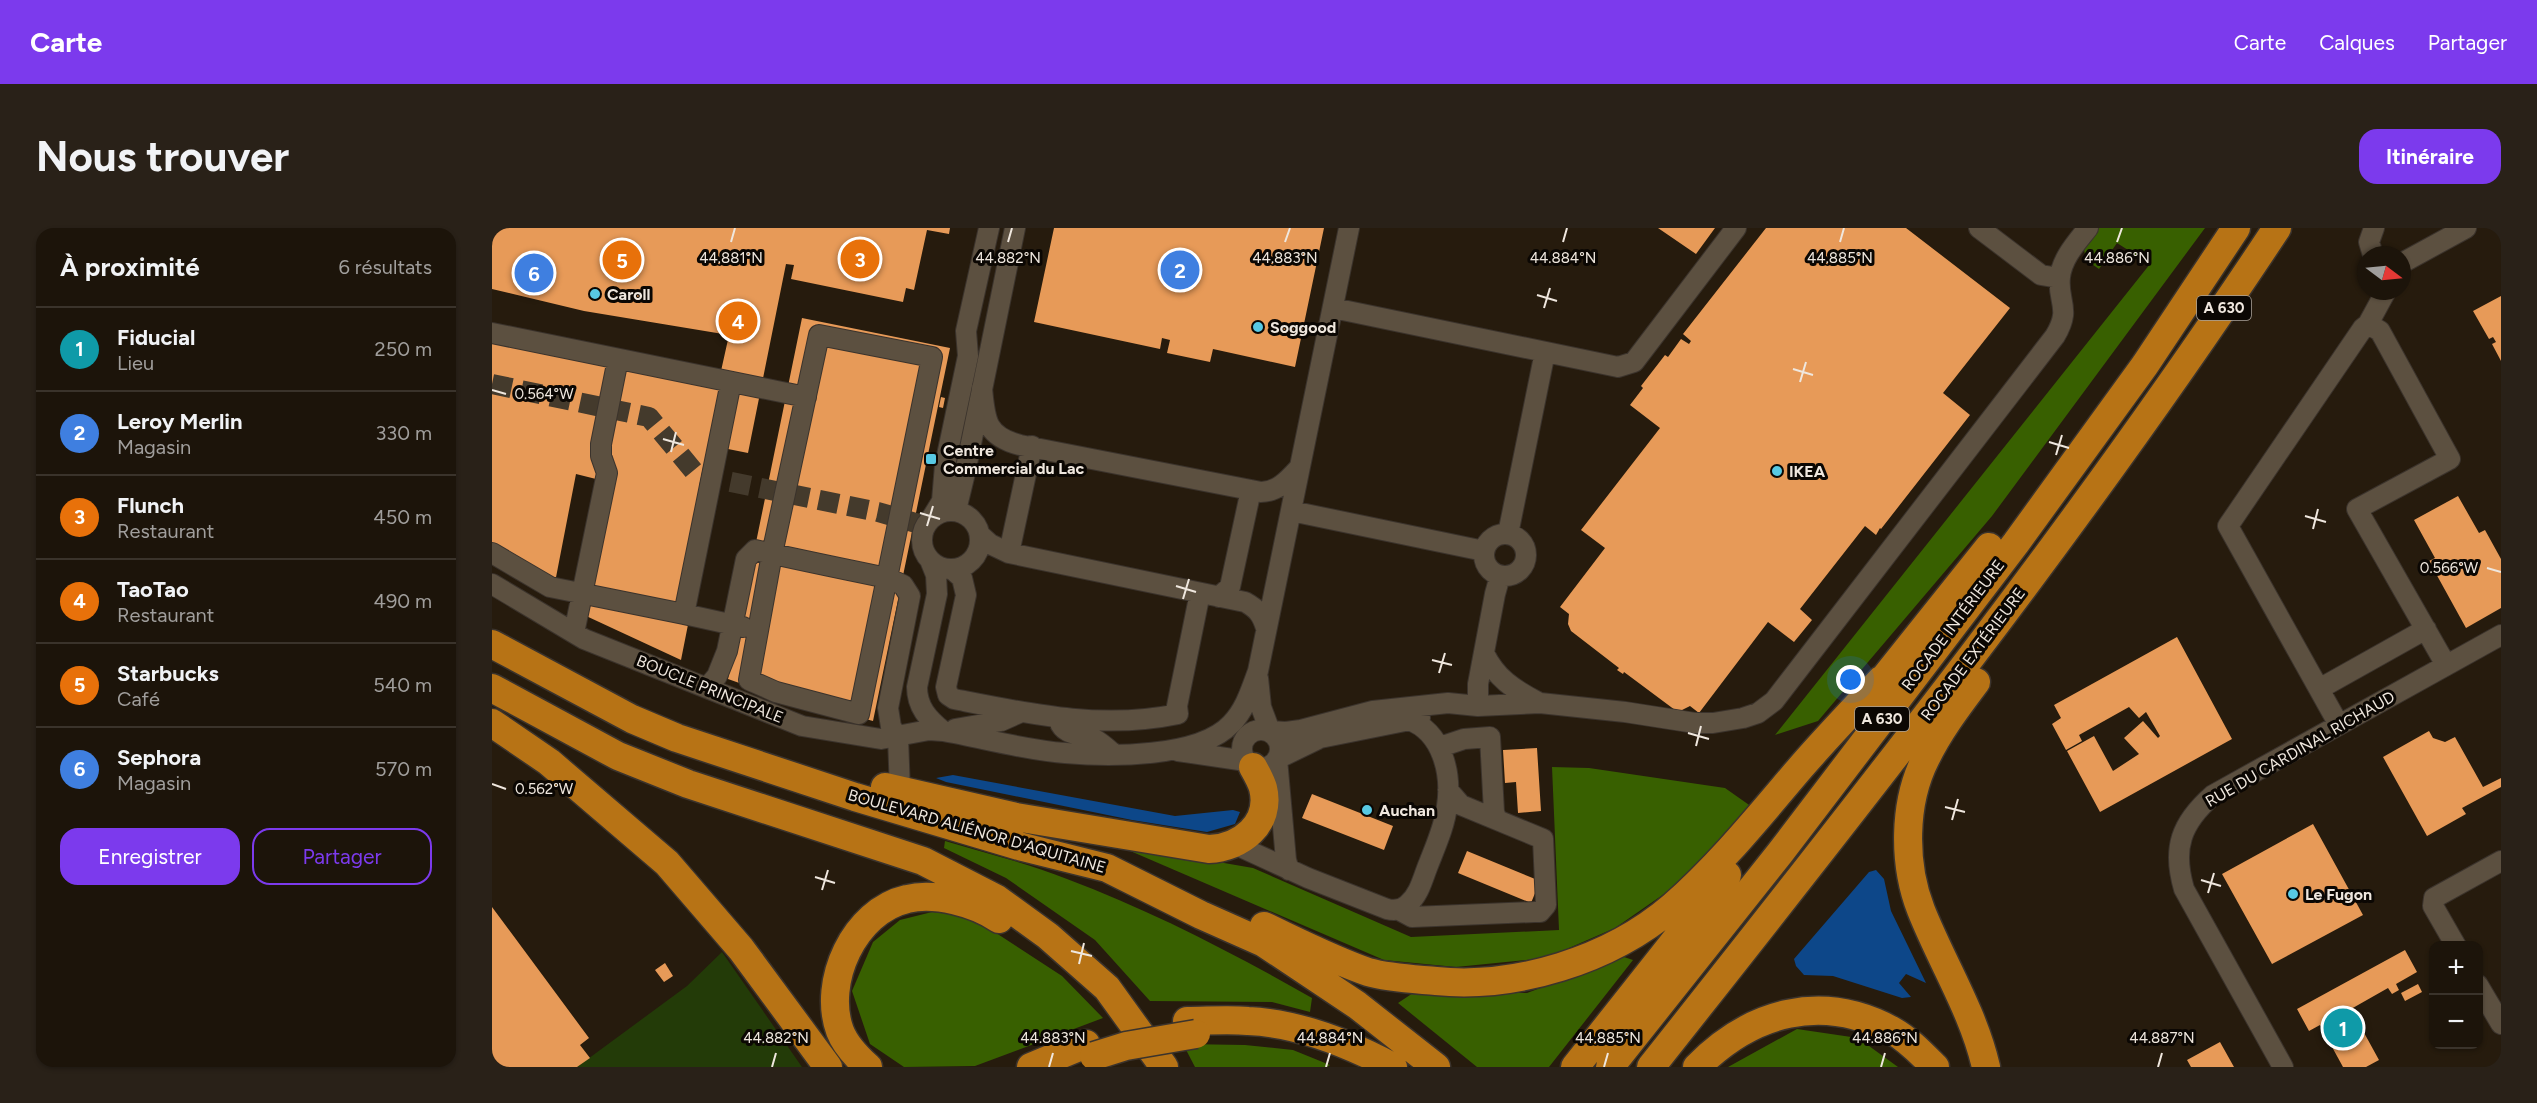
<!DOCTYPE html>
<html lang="fr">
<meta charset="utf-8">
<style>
:root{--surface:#1c140a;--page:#292118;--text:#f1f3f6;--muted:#a09e9c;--line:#3a332b;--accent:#7c3aed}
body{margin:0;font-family:Figtree,sans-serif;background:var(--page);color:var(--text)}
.controls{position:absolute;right:18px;bottom:18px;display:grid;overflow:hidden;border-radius:12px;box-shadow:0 2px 4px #0004}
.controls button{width:54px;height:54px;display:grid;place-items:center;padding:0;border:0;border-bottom:2px solid var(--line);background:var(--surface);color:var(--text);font:30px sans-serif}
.compass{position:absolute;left:1865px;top:18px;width:54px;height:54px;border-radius:50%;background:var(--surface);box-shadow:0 2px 4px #0004;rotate:106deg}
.you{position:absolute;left:1359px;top:452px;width:21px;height:21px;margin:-15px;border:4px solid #fff;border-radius:50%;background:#1a73e8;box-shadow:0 0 0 9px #1a73e833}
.badge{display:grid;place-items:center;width:39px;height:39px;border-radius:50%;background:var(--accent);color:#fff;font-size:20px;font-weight:700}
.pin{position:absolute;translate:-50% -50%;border:3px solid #fff;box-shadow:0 2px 6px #0006}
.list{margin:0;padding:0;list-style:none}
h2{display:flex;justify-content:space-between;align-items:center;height:78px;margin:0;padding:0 24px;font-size:26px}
h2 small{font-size:20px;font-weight:400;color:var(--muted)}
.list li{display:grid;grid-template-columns:39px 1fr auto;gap:18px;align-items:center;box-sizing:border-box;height:84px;padding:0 24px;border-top:2px solid var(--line)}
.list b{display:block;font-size:22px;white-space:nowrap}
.list p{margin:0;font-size:20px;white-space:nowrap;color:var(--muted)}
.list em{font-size:20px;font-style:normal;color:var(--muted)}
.actions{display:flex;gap:12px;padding:18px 24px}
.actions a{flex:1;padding:14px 0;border:2px solid var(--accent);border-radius:18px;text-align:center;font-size:21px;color:var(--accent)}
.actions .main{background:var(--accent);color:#fff}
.map{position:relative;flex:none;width:2009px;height:839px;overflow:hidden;border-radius:18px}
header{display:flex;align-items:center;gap:36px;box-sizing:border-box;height:84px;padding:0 30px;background:var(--accent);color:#fff}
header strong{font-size:28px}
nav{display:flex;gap:33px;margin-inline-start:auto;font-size:21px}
.intro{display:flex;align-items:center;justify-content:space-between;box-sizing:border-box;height:144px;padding:0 36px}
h1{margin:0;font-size:42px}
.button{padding:15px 27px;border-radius:18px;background:var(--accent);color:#fff;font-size:21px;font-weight:700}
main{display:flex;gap:36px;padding:0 36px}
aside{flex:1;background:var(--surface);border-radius:18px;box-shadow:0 2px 4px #0004}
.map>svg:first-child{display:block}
</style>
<header>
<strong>Carte</strong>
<nav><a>Carte</a><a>Calques</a><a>Partager</a></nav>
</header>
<div class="intro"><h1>Nous trouver</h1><a class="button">Itinéraire</a></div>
<main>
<aside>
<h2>À proximité<small>6 résultats</small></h2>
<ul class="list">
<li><span class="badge" style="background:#0f9aa8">1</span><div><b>Fiducial</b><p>Lieu</p></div><em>250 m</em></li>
<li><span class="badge" style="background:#3f7fe0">2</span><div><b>Leroy Merlin</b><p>Magasin</p></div><em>330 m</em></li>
<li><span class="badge" style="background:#e8710a">3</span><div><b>Flunch</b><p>Restaurant</p></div><em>450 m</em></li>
<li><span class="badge" style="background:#e8710a">4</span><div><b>TaoTao</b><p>Restaurant</p></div><em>490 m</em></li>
<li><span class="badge" style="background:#e8710a">5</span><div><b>Starbucks</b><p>Café</p></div><em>540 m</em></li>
<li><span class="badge" style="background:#3f7fe0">6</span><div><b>Sephora</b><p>Magasin</p></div><em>570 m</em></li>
</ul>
<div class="actions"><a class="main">Enregistrer</a><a>Partager</a></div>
</aside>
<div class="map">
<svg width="2009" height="839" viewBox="0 0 2009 839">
<rect width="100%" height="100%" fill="#261b0d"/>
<path fill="#233b08" d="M230,724L310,839H85L195,758Z"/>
<path fill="#386000" d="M1588,0H1713L1500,288L1326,493L1283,507L1658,36L1625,15L1607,41L1594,32Z
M1060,539L1097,540L1233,560L1260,579L1195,650L1123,700L1054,730L964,739L892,732L622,616L761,640L919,709L1067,702Z
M453,613C493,625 535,635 575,651C660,683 741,725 820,770L818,784L780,774L658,773L603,712L514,650L452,620Z
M440,684L478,688L570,748L611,790L483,838L412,839L378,816L360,763L381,714L408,692Z
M1126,727L1141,732L1057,839H985L906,775L921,765H1035L1089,745Z
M1305,801L1366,810L1406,839H1236Z
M691,816L753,817L801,822L838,837L835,839H703Z"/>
<path fill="#0d4789" d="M461,547L683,588L741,582L748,584L743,596L715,604L640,592L454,554L444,550Z
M1384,642L1392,651L1399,683L1434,755L1414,746L1407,755L1419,769L1410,770L1341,748L1312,747L1304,738L1302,731L1377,644Z"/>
<path fill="#e79a58" d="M0,0H458L457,6L435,2L422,62L414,60L411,74L299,51L302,37L294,36L256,225L231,220L189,432L92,387L108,252L84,246L60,370L0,336V96L229,143L237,107L92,83L0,61Z
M562,0H832L803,139L721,121L718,134L675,125L678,112L670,110L668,121L542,94Z
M1166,0H1223L1204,26Z
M1274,0H1414L1518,80L1451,165L1478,187L1389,301L1388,300L1384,307L1373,298L1308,381L1320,392L1302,414L1276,394L1207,485L1198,478L1188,483L1183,482L1132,444L1131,446L1125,442L1127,440L1079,403L1076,396L1077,386L1068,379L1113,320L1089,302L1168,200L1138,177L1151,160L1149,158L1173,127L1176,129L1189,111L1197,116L1199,113L1191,106Z
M2009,68V133L2000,116L2004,114L2001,109L1997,111L1981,83Z
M310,90L458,120L381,493L273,464L236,451Z
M449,169L453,170L451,180L447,179Z
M438,227H441L439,237L436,236Z
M1966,268L1987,305L1993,302L2009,331V380L1974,400L1937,333L1943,330L1922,292Z
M1685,409L1740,511L1608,584L1575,523L1602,508L1621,543L1647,526L1632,510L1651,493L1666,510L1668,508L1654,484L1647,490L1637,479L1587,507L1590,513L1574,522L1560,496L1569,490L1562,477Z
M1937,503L1941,510L1953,514L1963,509L1991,559L2009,550V559L1970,580L1974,586L1935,608L1891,529Z
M1045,520L1049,583L1026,585L1024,554L1013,555L1011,522Z
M820,566L901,598L892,622L810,590Z
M1821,596L1871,687L1780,736L1730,646Z
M975,623L1048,653L1039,675L966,645Z
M0,679L97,810L88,817L98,830L85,839H0Z
M1913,722L1925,744L1904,756L1907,762L1900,766L1896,760L1859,781L1887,832L1874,839H1851L1828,797L1817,803L1805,781Z
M173,735L181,748L172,754L163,742Z
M1926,756L1930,764L1913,773L1909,765Z
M1728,814L1742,839H1699L1695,832Z"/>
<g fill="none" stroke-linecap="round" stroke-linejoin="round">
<path stroke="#443a2c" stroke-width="20" stroke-dasharray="20 10" stroke-linecap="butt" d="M0,156L157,189L205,247L386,284L434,298"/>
<defs>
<path id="minor" d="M1487,0L1549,47L1567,50
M1881,27L1877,14L1882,0
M1910,35L1974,0
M841,80L1126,139L1142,134L1244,0
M1876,96L1894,63
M0,105L314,169
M490,160C493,191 493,208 528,217L769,264C786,264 797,251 808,239
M459,283L466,274L473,245L523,0
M799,283L992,323
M430 312a29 29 0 1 1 58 0a29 29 0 1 1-58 0Z
M439,291L450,273L453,237L476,128L474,103L497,0
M1016,306L1053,124
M992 327a21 21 0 1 1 42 0a21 21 0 1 1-42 0Z
M488,307L498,316L517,325L753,374C766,381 770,387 774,400
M0,325L58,359L192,386L239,154
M517,325L540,218
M438,332L444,347L445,366L425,459C425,479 436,491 451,503
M460,341L470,350L474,367L454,459L456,467L462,471C538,486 610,502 686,486L685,478L708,365
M0,356L92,411L310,498L389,511L437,502L451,503C491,510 532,522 573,525C616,529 707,530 739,496C753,482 759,462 766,443L857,0
M727,369L738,359L759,262
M192,386L251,399
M82,405L115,245L109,228V216L126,131
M992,425C1004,450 1021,461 1046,474
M766,450L769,479L778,503L794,504L809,502L881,483L956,475L986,478L1048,475L1133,484L1203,495H1221L1251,490L1266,485L1282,473L1563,108C1580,80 1565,74 1568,49C1570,30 1585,14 1596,0
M215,460L225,448L235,423L254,331L263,322C307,332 351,341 395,350L367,486L284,464L257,452L280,326L327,107L440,129L395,350L411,357L418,368L396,480L399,499L406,509L408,563
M1827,461L1934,401
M986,478V456L1003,366L1008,348
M567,493C573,510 591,504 604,512C611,516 617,522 623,527
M1847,497L1736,298L1871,100L1876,96L1888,103L1958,231L1865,281L1954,437
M463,501L509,493L527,485
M750 521a19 19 0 1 1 38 0a19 19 0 1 1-38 0Z
M948,519L972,511L998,509L1002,584L1005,592
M686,523L754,533
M742,616L816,650L895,681C903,683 910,682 916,676C928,666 931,649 937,635C944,617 953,597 955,578C960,545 950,504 917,492
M797,642L794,632L785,531L828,510L928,490
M907,682L920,689L1043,684H1048L1054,677L1051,611L969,577L956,562
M1964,718L1941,678L1942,670L2009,633
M1986,757L2009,796
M1791,839L1692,661C1680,620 1689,595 1721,567L2009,407"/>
<path id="highway" d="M0,416L140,491L185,510L363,569L527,618L615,640L709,687L772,715L865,777L944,839
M1484,454C1466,478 1447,503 1434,530C1411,575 1411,636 1429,682C1450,735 1481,783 1494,839
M0,460L126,528L196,556L431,633L505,671L556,708L615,760L672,839
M1378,468L1497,319
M0,495L57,534L175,635L249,721L336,839
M393,559L524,589L717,621C748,620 780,596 771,560C769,553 765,546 761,539
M772,698C806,714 841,732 876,744C897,750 922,751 944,753C1024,761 1118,732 1180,679C1228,637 1268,587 1309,539C1335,509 1362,481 1389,452
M695,793C715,793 736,791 756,793C807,795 856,815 901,839
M376,839C366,830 353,816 348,803C330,754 362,683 415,671C443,664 483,675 507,691
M539,839L594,816
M1083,839L1235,647
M1118,839L1288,625L1524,315L1653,137L1744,0
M1159,839C1376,565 1593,291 1785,0
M1205,839C1259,784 1330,764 1401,803C1417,812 1430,826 1443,839"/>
</defs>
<use href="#minor" stroke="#3b332c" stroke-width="22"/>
<use href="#highway" stroke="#3b332c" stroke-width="31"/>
<use href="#minor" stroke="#5c5040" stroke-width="20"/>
<use href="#highway" stroke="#b77315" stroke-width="28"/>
<defs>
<path id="highway-bridge" d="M602,828L634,818L704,806"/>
</defs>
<use href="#highway-bridge" stroke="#3b332c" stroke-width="31" stroke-linecap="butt"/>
<use href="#highway-bridge" stroke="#b77315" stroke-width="28"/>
</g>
<path fill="none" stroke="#efe7de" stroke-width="2" d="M239,14L243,0M516,14L520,0M793,14L798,0M1071,14L1075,0M1348,14L1352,0M1625,14L1630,0M1045,67L1065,73M1052,80L1058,60M1301,141L1321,147M1308,154L1314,134M0,162L14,166M171,211L192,217M1557,214L1577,220M179,224L184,204M1564,227L1570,207M428,285L448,291M1813,288L1834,294M435,298L441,278M1821,301L1826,281M1995,340L2009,344M684,358L704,364M691,371L697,351M940,432L960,437M947,445L953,425M1196,505L1217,511M1204,518L1209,498M0,556L14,561M1453,579L1473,584M1460,592L1466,571M323,649L343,655M1709,652L1729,658M330,662L336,642M1716,665L1722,645M579,723L600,728M587,736L592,715M280,839L284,825M557,839L561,825M834,839L838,825M1112,839L1116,825M1389,839L1393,825M1666,839L1670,825"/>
<g fill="#58c9e3" stroke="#0b0703" stroke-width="2">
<circle cx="103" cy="66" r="6"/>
<circle cx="766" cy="99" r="6"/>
<rect x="433" y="225" width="12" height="12" rx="3"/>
<circle cx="1285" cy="243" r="6"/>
<circle cx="875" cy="582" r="6"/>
<circle cx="1801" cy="666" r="6"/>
</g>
<g text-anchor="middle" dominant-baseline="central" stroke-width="6" stroke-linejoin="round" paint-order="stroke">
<g fill="#0b0703" stroke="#aba49c" stroke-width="1.5">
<rect x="1705" y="68" width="54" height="24" rx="4.5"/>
<rect x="1363" y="479" width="54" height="24" rx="4.5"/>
</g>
<g font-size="15" font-weight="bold" fill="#efe7de">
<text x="1732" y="80">A 630</text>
<text x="1390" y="491">A 630</text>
</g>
<g font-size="16" font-weight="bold" fill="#efe7de" stroke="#0b0703" text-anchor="start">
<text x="115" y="66">Caroll</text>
<text x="778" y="99">Soggood</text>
<text x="451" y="222">Centre<tspan x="451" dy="18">Commercial du Lac</tspan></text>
<text x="1297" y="243">IKEA</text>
<text x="887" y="582">Auchan</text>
<text x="1813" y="666">Le Fugon</text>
</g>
<g font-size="16" fill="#efe7de" stroke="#0b0703">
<text transform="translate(1461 397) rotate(-53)">ROCADE INTÉRIEURE</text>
<text transform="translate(1481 426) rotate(-53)">ROCADE EXTÉRIEURE</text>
<text transform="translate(218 461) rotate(22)">BOUCLE PRINCIPALE</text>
<text transform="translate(1808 521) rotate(-30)">RUE DU CARDINAL RICHAUD</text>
<text transform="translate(485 603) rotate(16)">BOULEVARD ALIÉNOR D'AQUITAINE</text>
</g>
</g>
<g font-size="15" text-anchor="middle" fill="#efe7de" stroke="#0b0703" stroke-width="6" stroke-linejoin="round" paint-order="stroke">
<text x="239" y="35">44.881°N</text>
<text x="516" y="35">44.882°N</text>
<text x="793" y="35">44.883°N</text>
<text x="1071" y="35">44.884°N</text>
<text x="1348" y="35">44.885°N</text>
<text x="1625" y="35">44.886°N</text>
<text x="52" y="171">0.564°W</text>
<text x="1957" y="345">0.566°W</text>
<text x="52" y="566">0.562°W</text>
<text x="284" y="815">44.882°N</text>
<text x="561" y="815">44.883°N</text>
<text x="838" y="815">44.884°N</text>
<text x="1116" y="815">44.885°N</text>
<text x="1393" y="815">44.886°N</text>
<text x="1670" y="815">44.887°N</text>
</g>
</svg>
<div class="controls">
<button>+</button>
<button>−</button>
</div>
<svg class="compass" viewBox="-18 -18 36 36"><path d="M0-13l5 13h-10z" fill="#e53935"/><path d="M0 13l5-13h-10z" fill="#a09e9c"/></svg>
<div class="you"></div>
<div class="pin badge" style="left:1851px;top:800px;background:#0f9aa8">1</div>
<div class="pin badge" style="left:688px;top:42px;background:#3f7fe0">2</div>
<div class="pin badge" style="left:368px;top:31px;background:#e8710a">3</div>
<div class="pin badge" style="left:246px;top:93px;background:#e8710a">4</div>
<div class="pin badge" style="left:130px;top:32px;background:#e8710a">5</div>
<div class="pin badge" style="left:42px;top:45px;background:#3f7fe0">6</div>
</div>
</main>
